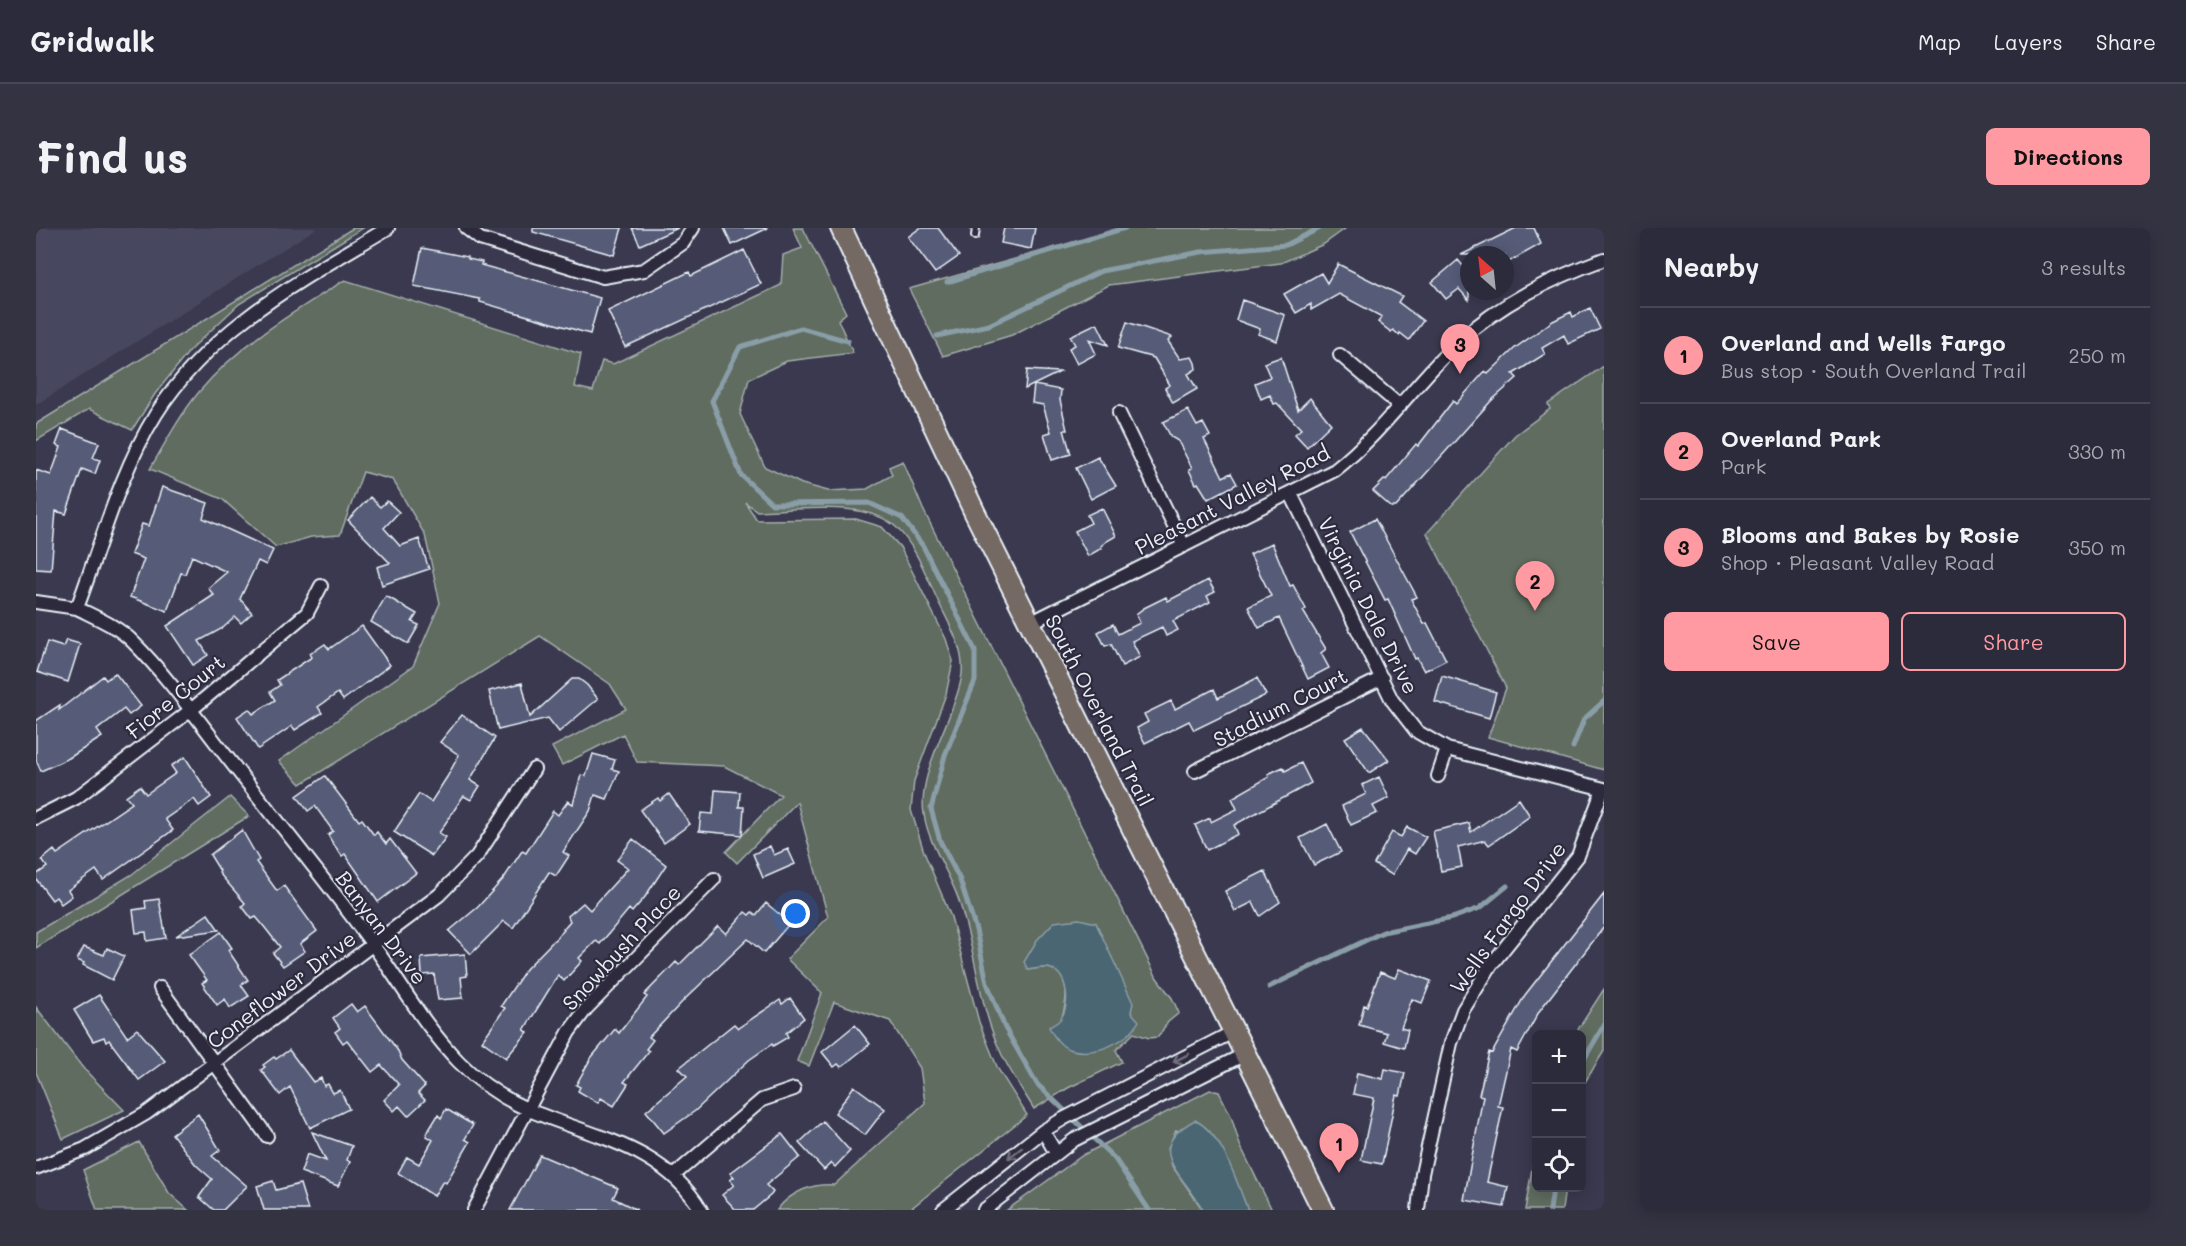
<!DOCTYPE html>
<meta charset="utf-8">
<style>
:root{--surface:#2c2b3b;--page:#343342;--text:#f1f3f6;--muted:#a6a7af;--line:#484755;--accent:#ff9aa2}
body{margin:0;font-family:Mali,sans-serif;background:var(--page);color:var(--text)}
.controls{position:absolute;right:18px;bottom:18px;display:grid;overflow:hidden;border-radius:9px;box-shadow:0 3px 15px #0003}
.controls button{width:54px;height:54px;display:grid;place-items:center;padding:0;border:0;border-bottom:2px solid var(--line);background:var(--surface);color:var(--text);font:30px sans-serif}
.compass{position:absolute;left:1424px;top:18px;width:54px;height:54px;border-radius:50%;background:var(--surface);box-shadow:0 3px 15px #0003;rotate:333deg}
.you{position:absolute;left:760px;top:686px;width:21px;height:21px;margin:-15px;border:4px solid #fff;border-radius:50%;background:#1a73e8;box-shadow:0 0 0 9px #1a73e833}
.badge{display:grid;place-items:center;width:39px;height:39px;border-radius:50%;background:var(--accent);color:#111;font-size:20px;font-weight:700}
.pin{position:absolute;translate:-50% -50px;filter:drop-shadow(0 2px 3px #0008)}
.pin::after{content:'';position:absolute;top:32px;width:21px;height:18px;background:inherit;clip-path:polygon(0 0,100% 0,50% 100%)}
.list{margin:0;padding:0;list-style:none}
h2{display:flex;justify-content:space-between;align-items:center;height:78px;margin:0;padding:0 24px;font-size:26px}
h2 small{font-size:20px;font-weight:400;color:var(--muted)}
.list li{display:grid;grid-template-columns:39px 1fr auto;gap:18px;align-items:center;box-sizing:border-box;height:96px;padding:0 24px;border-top:2px solid var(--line)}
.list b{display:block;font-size:22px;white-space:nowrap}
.list p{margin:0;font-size:20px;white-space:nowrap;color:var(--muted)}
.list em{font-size:20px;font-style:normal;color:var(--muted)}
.actions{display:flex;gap:12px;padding:18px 24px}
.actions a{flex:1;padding:14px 0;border:2px solid var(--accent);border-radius:9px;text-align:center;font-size:21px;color:var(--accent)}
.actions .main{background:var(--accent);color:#111}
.icon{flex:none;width:33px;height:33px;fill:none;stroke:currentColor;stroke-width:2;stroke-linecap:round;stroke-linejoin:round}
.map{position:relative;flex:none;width:1568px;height:982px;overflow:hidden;border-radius:9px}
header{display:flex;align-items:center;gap:36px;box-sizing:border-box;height:84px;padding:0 30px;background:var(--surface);border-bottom:2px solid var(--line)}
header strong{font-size:28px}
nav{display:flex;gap:33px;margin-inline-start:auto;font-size:21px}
.intro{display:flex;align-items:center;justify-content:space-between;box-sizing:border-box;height:144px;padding:0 36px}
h1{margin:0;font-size:42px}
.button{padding:15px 27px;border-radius:9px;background:var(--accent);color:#111;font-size:21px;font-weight:700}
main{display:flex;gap:36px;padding:0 36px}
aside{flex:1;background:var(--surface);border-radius:9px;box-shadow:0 3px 15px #0003}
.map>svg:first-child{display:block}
</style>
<header>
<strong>Gridwalk</strong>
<nav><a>Map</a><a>Layers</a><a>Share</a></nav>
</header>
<div class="intro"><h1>Find us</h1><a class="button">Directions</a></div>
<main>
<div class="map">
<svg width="1568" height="982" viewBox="0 0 1568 982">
<rect width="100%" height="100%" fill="#3b394f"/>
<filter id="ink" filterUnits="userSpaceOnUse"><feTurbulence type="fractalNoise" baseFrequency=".0167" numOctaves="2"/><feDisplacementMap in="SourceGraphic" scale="12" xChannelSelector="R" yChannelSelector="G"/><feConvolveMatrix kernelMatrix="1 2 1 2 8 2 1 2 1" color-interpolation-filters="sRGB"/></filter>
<g filter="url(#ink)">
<path fill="#46475e" d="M0,0H281L0,177Z"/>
<path fill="#606c61" stroke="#a4aeac" stroke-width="1.5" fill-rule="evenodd" d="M317,0H327L203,76L155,121L119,166L96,202L53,181L0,213V196Z
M757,0H767L810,85L802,92L817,125L751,133L713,151L704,186L729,239L766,256L792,263L831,261L856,247L853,239L867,233L887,281L1121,750L1136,770L1143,785L1132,794L1122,809L1113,810L1098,805L1080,822L1086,834L1032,860L998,881C987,863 975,845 966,827C942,778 940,721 922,670C912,642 892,615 888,586C881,545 917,492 925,452C931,425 914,398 903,375C891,350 881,320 861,300C831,271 761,282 721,283L709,274L721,292L820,291L846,299L864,319L910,411L917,433L910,466L878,553L875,582L888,624L915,689L943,794L962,841L991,887L873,982H741C754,964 777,955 798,957L889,875L884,840L854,793L798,774L773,838L761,833L786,765L751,731L792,689L761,574L701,635L690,624L745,567L688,538L601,534L587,506L526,537L516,519L590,481L574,456L504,408L265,556L243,533L377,438L404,375L389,307L357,252L327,244L304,307L275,309L240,319L186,271L114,241C129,215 144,187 163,164C203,116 256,85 309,52L545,126L539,159L557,163L566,133L577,136L745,57L747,27L766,20ZM1060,695L1095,784L1025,791C1031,775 1036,745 1012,740C1007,739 998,741 992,742Z
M1087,0H1310L1288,16L1245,35L1073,57L976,107L907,128L873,61Z
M1568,138V542L1452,509L1470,460L1391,305L1479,207L1514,181L1512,176Z
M194,569L213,588L0,720V704L95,647Z
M1568,761V823L1546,859V806H1539Z
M0,779L47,840L88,882L27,911L0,844Z
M1174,862L1183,864L1195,888L1204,917L1236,982H1212L1185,920L1140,902L1132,920L1136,938L1167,982H971L1047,927Z
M103,914L133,965L152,982H61L47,942Z
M1500,917V960H1529L1526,982H1489Z"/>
<path fill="#4c6673" stroke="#8a9ea8" stroke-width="1.5" d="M1043,691L1060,695L1097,775L1095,784L1103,793C1092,814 1060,828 1036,822C1026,820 1018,809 1013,799C1017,797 1023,794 1025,790C1035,776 1032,744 1012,740C1006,739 998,741 992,742L988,734L1001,712L1018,694Z
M1159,892C1188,907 1200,954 1212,982H1167C1149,947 1104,921 1159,892Z"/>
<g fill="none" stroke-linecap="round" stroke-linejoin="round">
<path stroke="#8a9ea8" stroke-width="5" d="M911,54L1089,0
M901,108L953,97L1065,43L1165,24L1250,17L1284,0
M812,113L765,100L704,119L676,173L705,247L736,276L833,275L866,290L887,318L939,422V453L909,527L895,581L904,613L924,652L940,702L951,755L969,800L1001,856L1079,931L1113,982
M1537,519L1548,491L1568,473
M1233,759L1347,704L1416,690L1444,680L1471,658
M1546,835L1568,797
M1514,982L1517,960"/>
</g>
<path fill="#565c78" stroke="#e8f1f8" stroke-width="1.5" d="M497,0H586L578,27L497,4Z
M596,0H642L604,17Z
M688,0H732L696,17Z
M884,0H902L923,28L899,45L872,9Z
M968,0H999L995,21L965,15Z
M1480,0H1498L1505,16L1469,36V27H1425Z
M386,20L432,29V31L446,34L445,37L564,70L554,106L444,74V71L378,58Z
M708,22L725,56L589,119L572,83L653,44L655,48Z
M1422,32L1433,45V72L1423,61L1410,71L1396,54Z
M1302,36L1366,68L1362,74L1387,93L1373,112L1364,105L1363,107L1357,102L1355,104L1342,94L1346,89L1303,66L1275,82V76L1260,85L1248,66L1285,45L1291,55Z
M1206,72L1249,87L1241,113L1222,106L1224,101L1200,92Z
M1554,80L1564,101L1532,116L1528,107L1506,120L1509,126L1477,146L1481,150L1455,173L1360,279H1355L1337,263L1349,251L1350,252L1380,216L1382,218L1417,173L1420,176L1449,143L1452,146L1479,120L1517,93L1535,84L1537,89Z
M1091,94L1136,109L1132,113L1144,131L1156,129L1159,135L1160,141L1152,146L1161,161L1137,175L1129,160L1134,157L1118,130L1082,120Z
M1061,95L1072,117L1053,111L1060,126L1041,136L1033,120L1039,117L1034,108Z
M1245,129L1262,182L1274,170L1295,196L1271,219L1259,206L1265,201L1241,175L1238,176L1234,167L1225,171L1219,155L1234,149L1228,135Z
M991,142L1024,144L989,161Z
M998,157L1025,162L1024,172L1031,202H1028L1035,226L1016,232L1008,206L1015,204L1007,177L996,175Z
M1152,182L1161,198L1167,195L1174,208L1168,211L1187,249L1195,245L1201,256L1172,271L1162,255L1160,256L1153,242L1156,240L1142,213L1135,209L1127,194Z
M26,201L63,215L57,230L64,232L59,246L46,241L30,286L20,283L15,342L0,341V242L15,247L25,219L20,217Z
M1062,229L1080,258L1055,271L1040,240Z
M126,259L172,275L167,290L237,322L230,337L222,333L204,371L216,385L205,395L199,389L187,400L163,413L172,427L157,437L131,398L178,367L172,360L191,344L156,328L149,346L145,345L131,383L94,369L108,331L95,326L106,296L113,298Z
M334,269L344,279L351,273L363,284L348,300L364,318L383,311L393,341L346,357L341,339L354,335L312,292Z
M1066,280L1080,308L1071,313L1065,318L1066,320L1052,328L1039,303L1055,295L1051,287Z
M1339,291L1381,369L1375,371L1388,396L1391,395L1410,432L1388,443L1381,430L1379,431L1352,371L1349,372L1314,304Z
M1236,315L1254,358L1257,357L1270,381L1267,383L1290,421L1285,425L1293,440L1272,451L1243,390L1223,400L1212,379L1235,368L1214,326Z
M1172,352L1179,364L1171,368L1174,374L1137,393L1142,402L1130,408L1126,399L1096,413L1104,429L1086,438L1075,416L1069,418L1062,404L1077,396L1082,406L1104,395L1100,386L1108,380L1130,369L1132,373Z
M350,368L381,386L376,394L383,397L372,416L335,394Z
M326,398L354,437L307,472L302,465L282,479L286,485L259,502L256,498L222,521L201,489L213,481L217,486L239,472L234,464L244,457L241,452L276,429L274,426L289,416L293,421Z
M30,412L44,416L32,454L1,444L11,414L27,419Z
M79,445L105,478L93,487L88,481L61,502L66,509L33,530L5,543L0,532V493L24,477L23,482L67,448L70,452Z
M1406,448L1460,464L1453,490L1399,474Z
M1221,450L1230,467L1158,502L1153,493L1109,515L1101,500L1112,494L1108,486L1135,473L1139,481L1178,461L1182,470Z
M536,451H543L551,457L562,471L523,504L512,490L462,502L453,463L486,455L494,489Z
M426,487L459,510L434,552L444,558L435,572L428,568L426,570L403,605L410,609L396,628L358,604L383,566L395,574L411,549L423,527L404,514Z
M1327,499L1353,532L1333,545L1309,510Z
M557,526L579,532L576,541L583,543L571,571L559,567L554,583L527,624L533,628L520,648L513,644L477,700L468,693L435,726L413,703L442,679L468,650L486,623L490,625L517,583L522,587L532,573L537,576L545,547L550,548Z
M149,529L175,569L163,578L158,571L129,591L137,602L67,652L60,642L32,662L36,668L25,676L20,669L16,672L0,651V647L11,639L6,632L18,622L21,626L96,575L90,568L104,558L110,566L140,545L135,538Z
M1265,535L1275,555L1198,597L1202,606L1171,622L1159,597L1174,590L1175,594L1201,581L1196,570L1233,549L1232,546L1247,539L1249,543Z
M289,548L323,593L326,591L338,607L341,604L350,616L354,611L380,645L342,674L309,626L306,628L296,614L292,607L297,603L279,578L272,583L261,568Z
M1343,549L1353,570L1337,578L1341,585L1315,597L1306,578L1330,566L1326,557Z
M679,562L704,564L703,579H708L706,607L663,603L665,585L677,586Z
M633,566L654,596L628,615L604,582L622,570L624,573Z
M1483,571L1494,588L1453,617L1449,612L1422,619L1426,639L1405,643L1397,603L1433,595L1435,604Z
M1291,596L1305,624L1278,637L1264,610Z
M1371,599L1390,609L1379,626L1371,621L1356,647L1338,636L1356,604L1365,609Z
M206,602L223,632L220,634L241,663L248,658L281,703L264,716L269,723L247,738L237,725L244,719L226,696L220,689L216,691L206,678L209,675L183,645L184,643L174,627Z
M597,611L630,637L609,669L596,684L593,681L564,716L560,713L543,730L546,733L528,753L522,747L488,802L492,804L470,830L446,813L469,780L465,778L490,741L528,702L527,701L534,693L532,688L547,675L554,682L592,640L581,632Z
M734,618L738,627L752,621L759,636L727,650L717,626Z
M1229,643L1244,674L1224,688L1217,674L1199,683L1189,663Z
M1568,666V699L1504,782L1481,824L1475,821L1462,878L1467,879L1451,954L1472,959L1468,979L1428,972L1447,868L1443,867L1453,824L1456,825L1489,767Z
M123,671L130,710L111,713L110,704L100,705L97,682L110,680L109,673Z
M730,675L754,695L728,725L712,711L649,771L613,809L617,812L610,821L613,823L588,854L592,856L578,878L565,870L562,875L542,863L544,859L540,857L555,830L579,801L583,805L611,769L608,767L640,734L643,737L682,698L690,706L709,684L713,687L716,684L720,687Z
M172,686L183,702L140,708Z
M185,704L196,720L192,722L212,752L205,757L213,768L194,780L189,771L181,777L166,755L171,752L153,727Z
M48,719L68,727L71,720L88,728L76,752L47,737L48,735L41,732Z
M429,726L431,748L425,749L427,770L402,772L398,746L386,747L385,730Z
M1363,741L1395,753L1386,775L1376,771L1365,800L1372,802L1368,820L1348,814L1351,805L1323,797L1328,777L1331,778L1344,744L1359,750Z
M63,767L91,809L101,801L129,833L103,852L73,812L70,814L68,809L57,813L38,782Z
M754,770L768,790L750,805L752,809L737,818L736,816L713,832L659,883L628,905L610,883L651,848L643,840L698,796L702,800L744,772L746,776Z
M315,776L321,784L329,778L362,823L366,832L389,858L382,865L389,872L372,888L363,878L358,883L348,872L363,857L345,837L336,844L311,812L307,815L299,804L304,800L297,790Z
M819,797L834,816L805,839L802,836L798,839L786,824Z
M253,822L277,854L285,850L288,858L292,856L297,865L304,862L313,881L274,900L254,859L244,867L225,842L229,839L227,837L238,829L240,831Z
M1349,841L1369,845L1364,868L1360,867L1346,936L1325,932L1338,870L1317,866L1321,845L1347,851Z
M818,858L849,881L829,907L799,885Z
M410,881L437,897L429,911L434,914L410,955L407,953L398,968L362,945L371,929L383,936L397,912L391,908V905L402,887L405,890Z
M162,886L184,922L176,928L211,958L187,982H178L163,969L176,951L160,937L136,906Z
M787,893L814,923L799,939L795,935L788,942L763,915Z
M276,904L316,918L311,932L314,934L302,958L265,944L271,926L290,933Z
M746,906L764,929L730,957L737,964L735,967L717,982H700L686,967L698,957L694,952L698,949L694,945Z
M504,927L582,960L577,970L601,982H474Z
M237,953L240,962L264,956L272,982H228L221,958Z"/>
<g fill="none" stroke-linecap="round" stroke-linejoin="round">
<defs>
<path id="service" d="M939,8L940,0"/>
<path id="minor" d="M430,0L444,11L567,49L608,42L647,15L657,0
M1304,127L1364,178
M1083,185L1148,318
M1255,266L1356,472L1380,503L1411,521L1568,561
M0,374L41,380C65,316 84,244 120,186C176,98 266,52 352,0
M41,380C61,390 83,399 98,415C131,448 159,488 187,524C237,588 289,651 337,717C365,756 389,799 423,834C443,854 468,871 493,882C556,909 627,918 665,982
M994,395L1299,242C1346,205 1379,155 1422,114C1465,75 1514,51 1568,31
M1159,543L1346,450
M1402,548L1411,521
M0,590L40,570L155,482L271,385L285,358
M124,760L231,908
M1007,903L1020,925
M0,940L49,921L111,885L403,667L441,628L498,541
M637,948L726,872L758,861
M438,982L533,804L550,781L678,651
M907,982L1007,903L1027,891L1197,804
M948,982L1038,912L1209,826
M1382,982L1386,946L1415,815L1427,782L1455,737L1542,628L1567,561"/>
<path id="primary" d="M805,0L938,283L1287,982"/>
</defs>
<use href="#service" stroke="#e8f1f8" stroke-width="10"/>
<use href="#minor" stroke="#e8f1f8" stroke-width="16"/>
<use href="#primary" stroke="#e8f1f8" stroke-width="24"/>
<use href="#service" stroke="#2f2a3d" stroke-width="6"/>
<use href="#minor" stroke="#2f2a3d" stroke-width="12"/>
<use href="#primary" stroke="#756964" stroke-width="20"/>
</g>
<defs><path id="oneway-shaft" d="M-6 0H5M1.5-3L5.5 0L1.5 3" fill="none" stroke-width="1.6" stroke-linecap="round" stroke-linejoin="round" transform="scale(1.5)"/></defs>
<g stroke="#70707e">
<use href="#oneway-shaft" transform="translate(1145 830) rotate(153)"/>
<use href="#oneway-shaft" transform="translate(979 925) rotate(142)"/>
</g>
</g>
<g text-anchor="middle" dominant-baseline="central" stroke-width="4.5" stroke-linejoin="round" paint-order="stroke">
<g font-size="21" fill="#e8f1f8" stroke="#2f2a3d">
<text transform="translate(1196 271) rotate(-27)">Pleasant Valley Road</text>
<text transform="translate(1333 377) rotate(63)">Virginia Dale Drive</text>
<text transform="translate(139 468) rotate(-39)">Fiore Court</text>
<text transform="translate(1244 479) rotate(-27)">Stadium Court</text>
<text transform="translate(1064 482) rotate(63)">South Overland Trail</text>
<text transform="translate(1471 689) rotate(-54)">Wells Fargo Drive</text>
<text transform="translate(346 699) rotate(53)">Banyan Drive</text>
<text transform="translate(585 719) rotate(-47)">Snowbush Place</text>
<text transform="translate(245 761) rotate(-37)">Coneflower Drive</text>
</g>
</g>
</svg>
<div class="controls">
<button>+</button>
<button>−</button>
<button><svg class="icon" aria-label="locate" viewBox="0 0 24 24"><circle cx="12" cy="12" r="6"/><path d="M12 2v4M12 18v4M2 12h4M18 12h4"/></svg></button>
</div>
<svg class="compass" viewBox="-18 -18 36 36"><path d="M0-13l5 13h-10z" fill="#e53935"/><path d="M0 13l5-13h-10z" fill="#a6a7af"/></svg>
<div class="you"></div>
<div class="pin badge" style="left:1303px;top:945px">1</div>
<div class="pin badge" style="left:1499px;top:383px">2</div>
<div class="pin badge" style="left:1424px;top:146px">3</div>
</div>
<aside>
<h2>Nearby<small>3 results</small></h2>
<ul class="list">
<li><span class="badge">1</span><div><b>Overland and Wells Fargo</b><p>Bus stop · South Overland Trail</p></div><em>250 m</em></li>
<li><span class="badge">2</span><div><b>Overland Park</b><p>Park</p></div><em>330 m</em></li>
<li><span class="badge">3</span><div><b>Blooms and Bakes by Rosie</b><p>Shop · Pleasant Valley Road</p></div><em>350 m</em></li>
</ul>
<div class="actions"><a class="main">Save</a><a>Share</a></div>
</aside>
</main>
